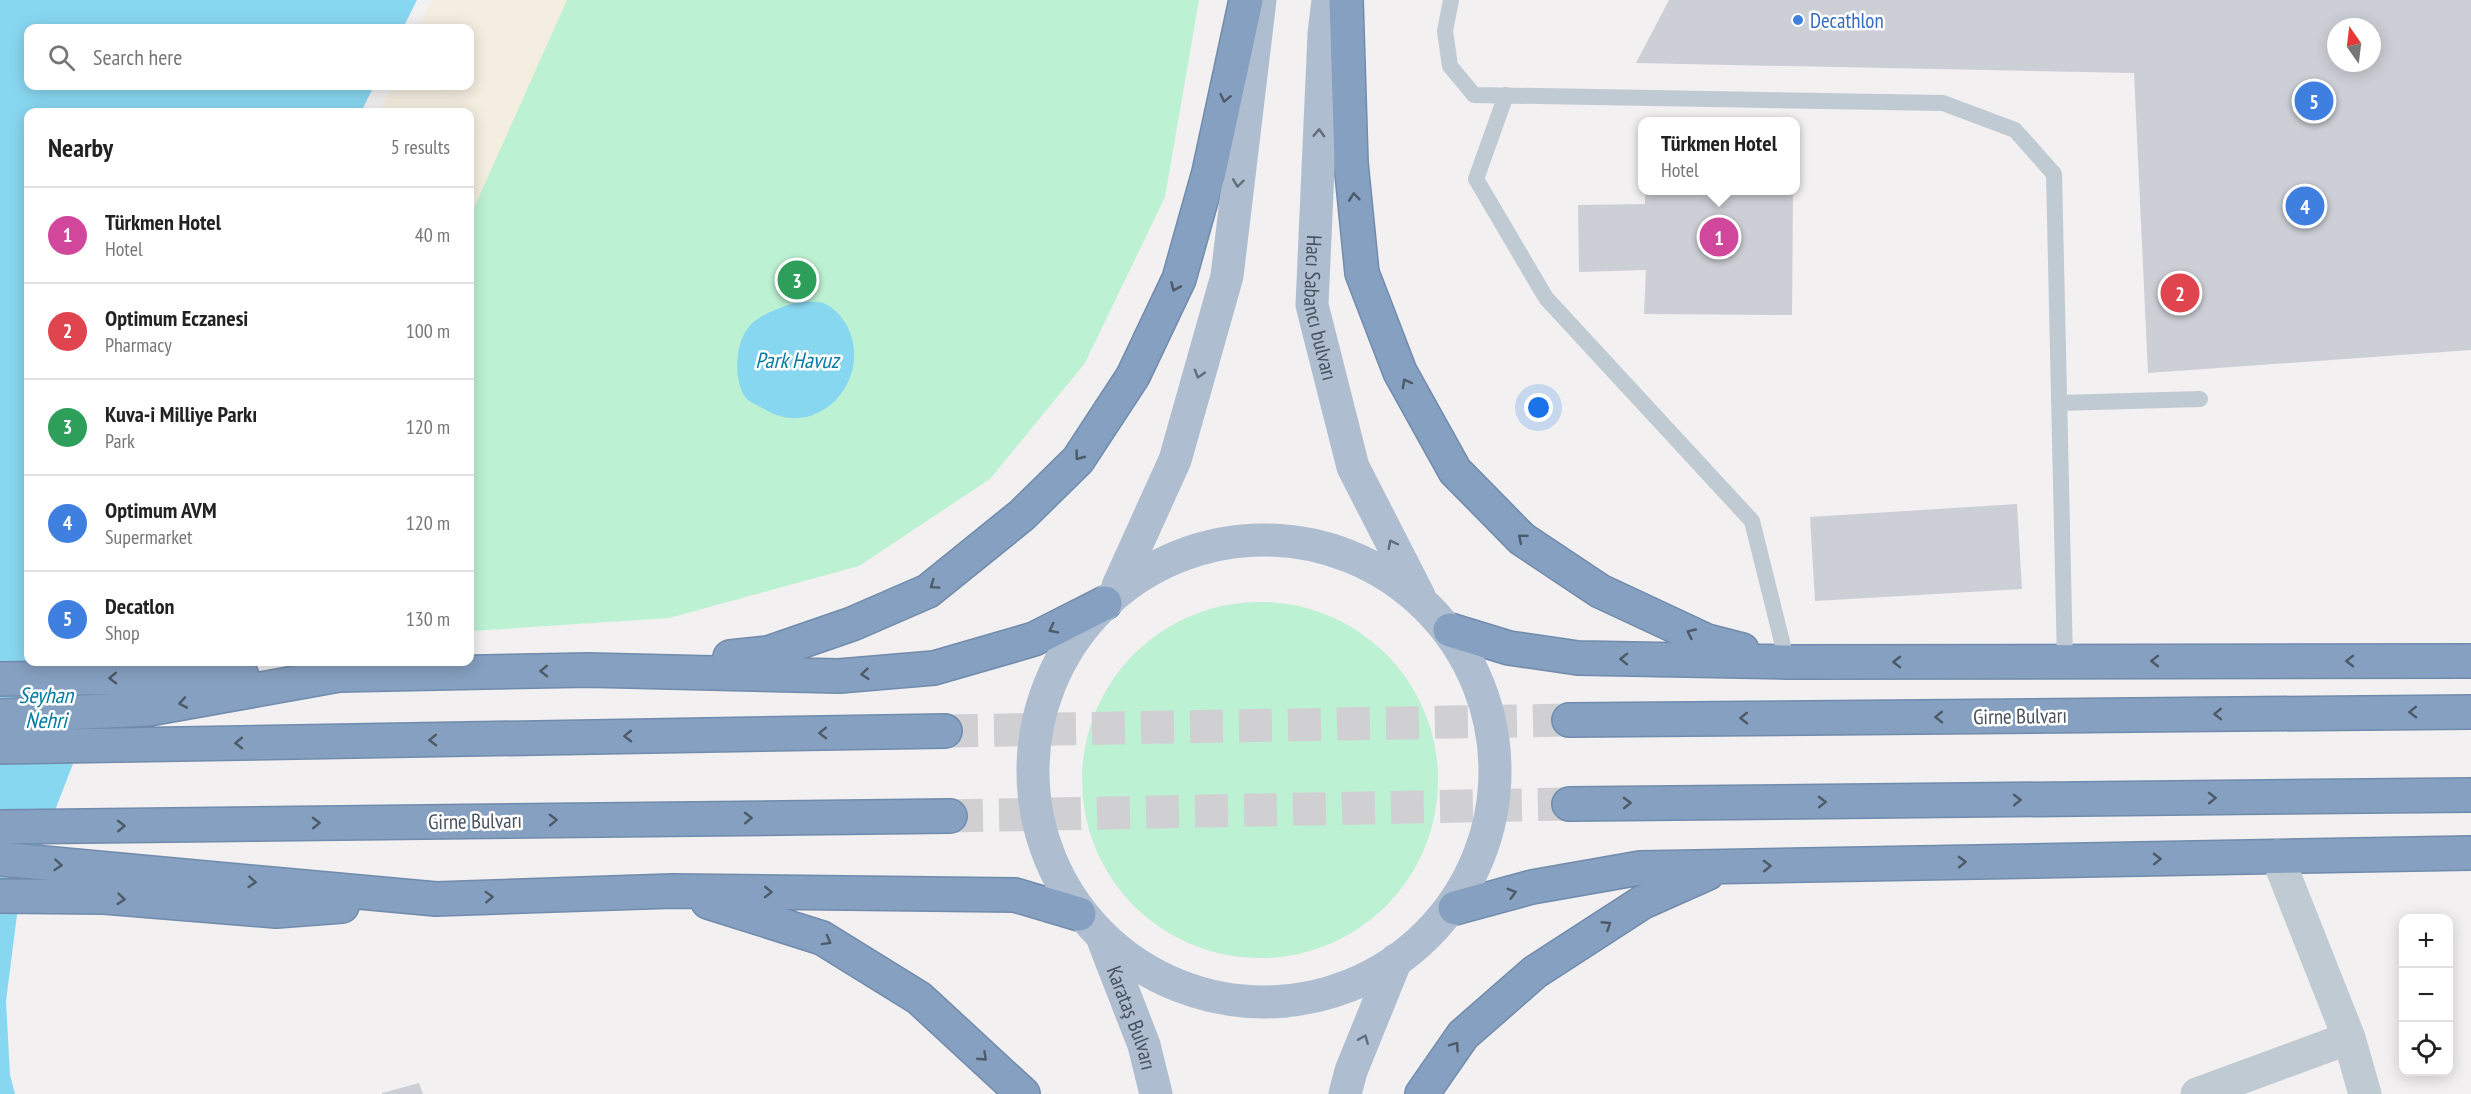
<!DOCTYPE html>
<meta charset="utf-8">
<style>
:root{--surface:#fff;--page:#f2f2f2;--text:#222;--muted:#767676;--line:#e0e0e0;--accent:#7c3aed}
body{margin:0;font-family:"PT Sans Narrow",sans-serif;background:var(--page);color:var(--text)}
.controls{position:absolute;right:18px;bottom:18px;display:grid;overflow:hidden;border-radius:12px;box-shadow:0 3px 15px #0003}
.controls button{width:54px;height:54px;display:grid;place-items:center;padding:0;border:0;border-bottom:2px solid var(--line);background:var(--surface);color:var(--text);font:30px sans-serif}
.compass{position:absolute;left:2327px;top:18px;width:54px;height:54px;border-radius:50%;background:var(--surface);box-shadow:0 3px 15px #0003;rotate:346deg}
.you{position:absolute;left:1539px;top:408px;width:21px;height:21px;margin:-15px;border:4px solid #fff;border-radius:50%;background:#1a73e8;box-shadow:0 0 0 9px #1a73e833}
.badge{display:grid;place-items:center;width:39px;height:39px;border-radius:50%;background:var(--accent);color:#fff;font-size:20px;font-weight:700}
.pin{position:absolute;translate:-50% -50%;border:3px solid #fff;box-shadow:0 2px 6px #0006}
.popup{position:absolute;left:1638px;top:117px;width:162px;height:78px;box-sizing:border-box;display:grid;place-content:center;border-radius:12px;background:var(--surface);filter:drop-shadow(0 2px 4px #0005);font-size:20px;white-space:nowrap;color:var(--muted)}
.popup b{font-size:22px;color:var(--text)}
.popup::after{content:'';position:absolute;left:50%;top:100%;margin-left:-12px;border:12px solid transparent;border-top-color:var(--surface)}
.list{margin:0;padding:0;list-style:none}
h2{display:flex;justify-content:space-between;align-items:center;height:78px;margin:0;padding:0 24px;font-size:26px}
h2 small{font-size:20px;font-weight:400;color:var(--muted)}
.list li{display:grid;grid-template-columns:39px 1fr auto;gap:18px;align-items:center;box-sizing:border-box;height:96px;padding:0 24px;border-top:2px solid var(--line)}
.list b{display:block;font-size:22px;white-space:nowrap}
.list p{margin:0;font-size:20px;white-space:nowrap;color:var(--muted)}
.list em{font-size:20px;font-style:normal;color:var(--muted)}
.icon{flex:none;width:33px;height:33px;fill:none;stroke:currentColor;stroke-width:2;stroke-linecap:round;stroke-linejoin:round}
.map{position:relative;flex:none;width:2471px;height:1094px;overflow:hidden}
.search{position:absolute;background:var(--surface);box-shadow:0 3px 15px #0003;left:24px;top:24px;width:450px;height:66px;display:flex;align-items:center;gap:15px;box-sizing:border-box;padding:0 21px;border-radius:12px;color:var(--muted);font-size:22px}
.panel{position:absolute;background:var(--surface);box-shadow:0 3px 15px #0003;left:24px;top:108px;width:450px;height:558px;border-radius:12px}
.map>svg:first-child{display:block}
</style>
<div class="map">
<svg width="2471" height="1094" viewBox="0 0 2471 1094">
<rect width="100%" height="100%" fill="#f2f0f0"/>
<path fill="#bdf1d3" d="M520,0H1199L1165,197L1085,363L990,479L859,566L669,618L470,631V112H463Z
M1082 780a178 178 0 1 1 356 0a178 178 0 1 1-356 0Z"/>
<path fill="#f4eee0" d="M432,0H567L470,217V112H379L392,86H470V28H419Z"/>
<path fill="#88d7f0" d="M0,0H417L403,28H28V86H374L361,112H28V662H112L18,907L6,1001L10,1075L15,1094H0Z
M800,301C807,302 816,301 823,303C832,306 842,317 846,324C876,378 818,441 766,410C760,406 750,403 746,398C733,382 735,344 748,328C760,313 783,307 800,301Z"/>
<path fill="#cccfd5" fill-rule="evenodd" d="M1669,0H2471V350L2148,373L2134,73L1636,63ZM2336,27H2372V63H2336Z
M1645,190H1793L1792,315L1644,314L1646,270L1579,272L1578,205L1645,204Z
M2017,504L2022,589L1815,601L1810,517Z
M419,1083L423,1094H382V1093Z"/>
<g fill="none" stroke-linecap="round" stroke-linejoin="round">
<path stroke="#d0d0d3" stroke-width="33" stroke-dasharray="33 16" stroke-linecap="butt" d="M945,731L1569,720
M950,816L1569,804"/>
<defs>
<path id="highway" d="M1346,0L1351,163L1362,273L1400,372L1455,471L1522,539L1600,591L1707,641L1742,650
M1450,630L1509,648L1578,658L1787,662L2471,661
M730,657L768,653L852,624L928,591L1022,515L1078,460L1133,376L1179,279L1209,172L1246,0
M0,679L242,676
M0,716L149,709L339,675L588,670L839,676L934,668L1034,639L1105,603
M1569,720L2471,712
M0,747L945,731
M1569,804L2471,795
M0,827L950,816
M0,859L436,899L672,891L1015,895L1079,914
M0,896L104,897L276,911L342,906
M708,902L822,938L919,998L1023,1094
M1455,908L1532,887L1640,868L2471,853
M1422,1094L1463,1035L1535,972L1643,902L1708,873"/>
</defs>
<use href="#highway" stroke="#718bac" stroke-width="36"/>
<path stroke="#c0cad2" stroke-width="16" d="M1451,0L1445,31L1450,66L1474,95L1943,103L2015,130L2054,174L2065,661
M1506,95L1476,179L1546,298L1752,521L1787,662
M2059,403L2200,399"/>
<path stroke="#c0cad2" stroke-width="33" d="M2277,856L2349,1038L2365,1094
M2197,1094L2349,1038"/>
<g stroke="#aebed0" stroke-width="33">
<path id="s1" d="M1328,0L1324,34L1312,305L1353,467L1419,596"/>
<circle cx="1264" cy="771" r="231"/>
<path d="M1118,586L1175,460L1227,276L1260,0"/>
<path id="s2" d="M1104,942L1144,1045L1156,1094"/>
<path d="M1345,1094L1351,1071L1396,960"/>
</g>
<use href="#highway" stroke="#86a0c1" stroke-width="33"/>
</g>
<defs><path id="oneway-chevron" d="M-2-3.5L2.5 0L-2 3.5" fill="none" stroke-width="1.6" stroke-linecap="round" stroke-linejoin="round" transform="scale(1.5)"/></defs>
<g stroke="#4d5a68">
<use href="#oneway-chevron" transform="translate(1225 98) rotate(102)"/>
<use href="#oneway-chevron" transform="translate(1354 197) rotate(-96)"/>
<use href="#oneway-chevron" transform="translate(1175 287) rotate(114)"/>
<use href="#oneway-chevron" transform="translate(1406 383) rotate(-119)"/>
<use href="#oneway-chevron" transform="translate(1079 456) rotate(127)"/>
<use href="#oneway-chevron" transform="translate(1522 538) rotate(-140)"/>
<use href="#oneway-chevron" transform="translate(934 585) rotate(145)"/>
<use href="#oneway-chevron" transform="translate(1053 629) rotate(153)"/>
<use href="#oneway-chevron" transform="translate(1691 633) rotate(-155)"/>
<use href="#oneway-chevron" transform="translate(1624 659) rotate(-179)"/>
<use href="#oneway-chevron" transform="translate(2155 661) rotate(180)"/>
<use href="#oneway-chevron" transform="translate(2350 661) rotate(180)"/>
<use href="#oneway-chevron" transform="translate(1897 662) rotate(180)"/>
<use href="#oneway-chevron" transform="translate(544 671) rotate(179)"/>
<use href="#oneway-chevron" transform="translate(865 674) rotate(175)"/>
<use href="#oneway-chevron" transform="translate(113 678) rotate(179)"/>
<use href="#oneway-chevron" transform="translate(183 703) rotate(170)"/>
<use href="#oneway-chevron" transform="translate(2413 712) rotate(179)"/>
<use href="#oneway-chevron" transform="translate(2218 714) rotate(179)"/>
<use href="#oneway-chevron" transform="translate(1939 717) rotate(179)"/>
<use href="#oneway-chevron" transform="translate(1744 718) rotate(179)"/>
<use href="#oneway-chevron" transform="translate(823 733) rotate(179)"/>
<use href="#oneway-chevron" transform="translate(628 736) rotate(179)"/>
<use href="#oneway-chevron" transform="translate(433 740) rotate(179)"/>
<use href="#oneway-chevron" transform="translate(239 743) rotate(179)"/>
<use href="#oneway-chevron" transform="translate(2212 798) rotate(-1)"/>
<use href="#oneway-chevron" transform="translate(2017 800) rotate(-1)"/>
<use href="#oneway-chevron" transform="translate(1822 802) rotate(-1)"/>
<use href="#oneway-chevron" transform="translate(1627 803) rotate(-1)"/>
<use href="#oneway-chevron" transform="translate(748 818) rotate(-1)"/>
<use href="#oneway-chevron" transform="translate(553 820) rotate(-1)"/>
<use href="#oneway-chevron" transform="translate(316 823) rotate(-1)"/>
<use href="#oneway-chevron" transform="translate(121 826) rotate(-1)"/>
<use href="#oneway-chevron" transform="translate(2157 859) rotate(-1)"/>
<use href="#oneway-chevron" transform="translate(1962 862) rotate(-1)"/>
<use href="#oneway-chevron" transform="translate(58 865) rotate(5)"/>
<use href="#oneway-chevron" transform="translate(1767 866) rotate(-1)"/>
<use href="#oneway-chevron" transform="translate(252 882) rotate(5)"/>
<use href="#oneway-chevron" transform="translate(768 892) rotate(1)"/>
<use href="#oneway-chevron" transform="translate(1512 893) rotate(-16)"/>
<use href="#oneway-chevron" transform="translate(489 897) rotate(-2)"/>
<use href="#oneway-chevron" transform="translate(121 899) rotate(5)"/>
<use href="#oneway-chevron" transform="translate(1607 925) rotate(-33)"/>
<use href="#oneway-chevron" transform="translate(827 941) rotate(29)"/>
<use href="#oneway-chevron" transform="translate(1455 1046) rotate(-55)"/>
<use href="#oneway-chevron" transform="translate(983 1057) rotate(43)"/>
</g>
<g stroke="#616d7a">
<use href="#oneway-chevron" transform="translate(1319 133) rotate(-88)"/>
<use href="#oneway-chevron" transform="translate(1238 183) rotate(97)"/>
<use href="#oneway-chevron" transform="translate(1199 374) rotate(106)"/>
<use href="#oneway-chevron" transform="translate(1392 544) rotate(-117)"/>
<use href="#oneway-chevron" transform="translate(1364 1039) rotate(-68)"/>
</g>
<circle fill="#3f7fe0" stroke="#fff" stroke-width="2" cx="1798" cy="20" r="6"/>
<g text-anchor="middle" dominant-baseline="central" stroke-width="5" stroke-linejoin="round" paint-order="stroke">
<g font-size="21" fill="#366cbe" stroke="#fff" text-anchor="start">
<text x="1810" y="20">Decathlon</text>
</g>
<g font-size="21" fill="#47525e" stroke="#fff">
<text stroke="none"><textPath href="#s1" startOffset="309">Hacı Sabancı bulvarı</textPath></text>
<text transform="translate(2020 716) rotate(-1)">Girne Bulvarı</text>
<text transform="translate(475 821) rotate(-1)">Girne Bulvarı</text>
<text stroke="none"><textPath href="#s2" startOffset="81">Karataş Bulvarı</textPath></text>
</g>
<g font-size="22" font-style="italic" fill="#077ca2" stroke="#fff">
<text x="797" y="360">Park Havuz</text>
<text x="46" y="695">Seyhan<tspan x="46" dy="25">Nehri</tspan></text>
</g>
</g>
</svg>
<div class="controls">
<button>+</button>
<button>−</button>
<button><svg class="icon" aria-label="locate" viewBox="0 0 24 24"><circle cx="12" cy="12" r="6"/><path d="M12 2v4M12 18v4M2 12h4M18 12h4"/></svg></button>
</div>
<svg class="compass" viewBox="-18 -18 36 36"><path d="M0-13l5 13h-10z" fill="#e53935"/><path d="M0 13l5-13h-10z" fill="#767676"/></svg>
<div class="you"></div>
<div class="pin badge" style="left:1719px;top:237px;background:#d1479c">1</div>
<div class="popup"><b>Türkmen Hotel</b>Hotel</div>
<div class="pin badge" style="left:2180px;top:293px;background:#e0444e">2</div>
<div class="pin badge" style="left:797px;top:280px;background:#2e9e5b">3</div>
<div class="pin badge" style="left:2305px;top:206px;background:#3f7fe0">4</div>
<div class="pin badge" style="left:2314px;top:101px;background:#3f7fe0">5</div>
<div class="search"><svg class="icon" aria-label="search" viewBox="0 0 24 24"><circle cx="10" cy="10" r="6"/><path d="M15 15l6 6"/></svg>Search here</div>
<section class="panel">
<h2>Nearby<small>5 results</small></h2>
<ul class="list">
<li><span class="badge" style="background:#d1479c">1</span><div><b>Türkmen Hotel</b><p>Hotel</p></div><em>40 m</em></li>
<li><span class="badge" style="background:#e0444e">2</span><div><b>Optimum Eczanesi</b><p>Pharmacy</p></div><em>100 m</em></li>
<li><span class="badge" style="background:#2e9e5b">3</span><div><b>Kuva-i Milliye Parkı</b><p>Park</p></div><em>120 m</em></li>
<li><span class="badge" style="background:#3f7fe0">4</span><div><b>Optimum AVM</b><p>Supermarket</p></div><em>120 m</em></li>
<li><span class="badge" style="background:#3f7fe0">5</span><div><b>Decatlon</b><p>Shop</p></div><em>130 m</em></li>
</ul>
</section>
</div>
